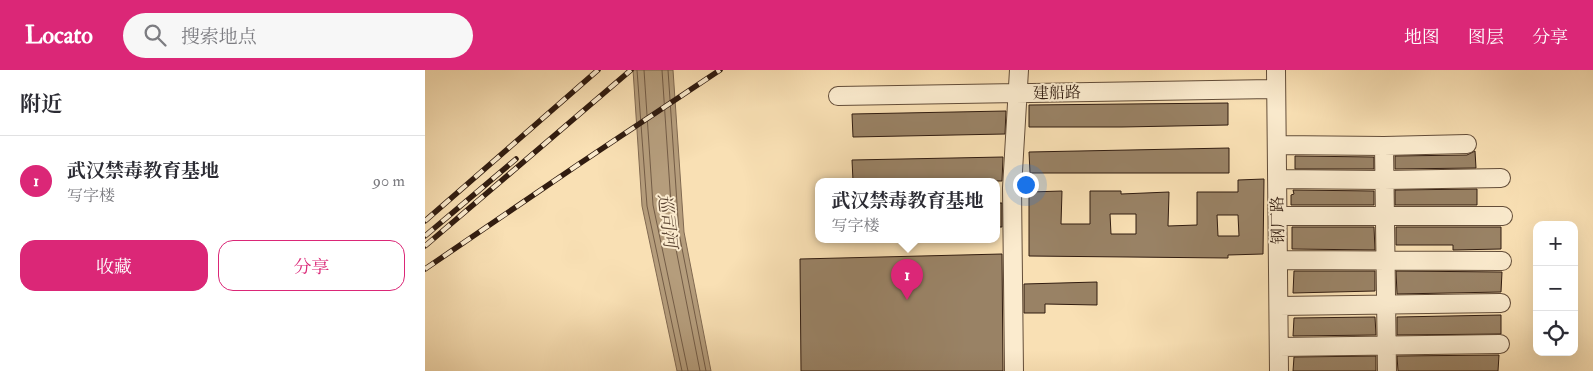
<!DOCTYPE html>
<html lang="zh">
<meta charset="utf-8">
<style>
:root{--surface:#fff;--page:#f7f7f7;--text:#2b2b33;--muted:#7c7c81;--line:#e1e1e2;--accent:#db2777}
body{margin:0;font-family:"IM FELL Double Pica","Noto Serif SC",serif;background:var(--page);color:var(--text)}
.controls{position:absolute;right:15px;bottom:15px;display:grid;overflow:hidden;border-radius:10px;box-shadow:0 5px 20px #0002}
.controls button{width:45px;height:45px;display:grid;place-items:center;padding:0;border:0;border-bottom:1px solid var(--line);background:var(--surface);color:var(--text);font:25px sans-serif}
.you{position:absolute;left:600px;top:114px;width:18px;height:18px;margin:-12px;border:4px solid #fff;border-radius:50%;background:#1a73e8;box-shadow:0 0 0 8px #1a73e833}
.badge{display:grid;place-items:center;width:32px;height:32px;border-radius:50%;background:var(--accent);color:#fff;font-size:16px;font-weight:700}
.pin{position:absolute;translate:-50% -41px;filter:drop-shadow(0 1px 2px #0008)}
.pin::after{content:'';position:absolute;top:26px;width:18px;height:15px;background:inherit;clip-path:polygon(0 0,100% 0,50% 100%)}
.popup{position:absolute;left:390px;top:108px;width:185px;height:65px;box-sizing:border-box;display:grid;place-content:center;border-radius:10px;background:var(--surface);filter:drop-shadow(0 1px 4px #0005);font-size:16px;white-space:nowrap;color:var(--muted)}
.popup b{font-size:19px;color:var(--text)}
.popup::after{content:'';position:absolute;left:50%;top:100%;margin-left:-10px;border:10px solid transparent;border-top-color:var(--surface)}
.list{margin:0;padding:0;list-style:none}
h2{display:flex;justify-content:space-between;align-items:center;height:65px;margin:0;padding:0 20px;font-size:21px}
h2 small{font-size:16px;font-weight:400;color:var(--muted)}
.list li{display:grid;grid-template-columns:32px 1fr auto;gap:15px;align-items:center;box-sizing:border-box;height:90px;padding:0 20px;border-top:1px solid var(--line)}
.list b{display:block;font-size:19px;white-space:nowrap}
.list p{margin:0;font-size:16px;white-space:nowrap;color:var(--muted)}
.list em{font-size:16px;font-style:normal;color:var(--muted)}
.actions{display:flex;gap:10px;padding:15px 20px}
.actions a{flex:1;padding:11px 0;border:1px solid var(--accent);border-radius:15px;text-align:center;font-size:18px;color:var(--accent)}
.actions .main{background:var(--accent);color:#fff}
.icon{flex:none;width:28px;height:28px;fill:none;stroke:currentColor;stroke-width:2;stroke-linecap:round;stroke-linejoin:round}
.map{position:relative;flex:none;width:1168px;height:301px;overflow:hidden}
header{display:flex;align-items:center;gap:30px;box-sizing:border-box;height:70px;padding:0 25px;background:var(--accent);color:#fff}
header strong{font-size:24px}
nav{display:flex;gap:28px;margin-inline-start:auto;font-size:18px}
.search{width:350px;height:45px;background:var(--page);display:flex;align-items:center;gap:12px;box-sizing:border-box;padding:0 18px;border-radius:28px;color:var(--muted);font-size:19px}
main{display:flex}
aside{flex:1;background:var(--surface)}
.map>svg:first-child{display:block}
</style>
<header>
<strong>Locato</strong>
<div class="search"><svg class="icon" aria-label="search" viewBox="0 0 24 24"><circle cx="10" cy="10" r="6"/><path d="M15 15l6 6"/></svg>搜索地点</div>
<nav><a>地图</a><a>图层</a><a>分享</a></nav>
</header>
<main>
<aside>
<h2>附近<small></small></h2>
<ul class="list">
<li><span class="badge">1</span><div><b>武汉禁毒教育基地</b><p>写字楼</p></div><em>90 m</em></li>
</ul>
<div class="actions"><a class="main">收藏</a><a>分享</a></div>
</aside>
<div class="map">
<svg width="1168" height="301" viewBox="0 0 1168 301">
<rect width="100%" height="100%" fill="#f9e0b4"/>
<filter id="stains"><feTurbulence type="fractalNoise" baseFrequency=".004" numOctaves="4"/><feColorMatrix values="0 0 0 0 .2 0 0 0 0 .09 0 0 0 0 .02 0 0 0 .5 -.17"/></filter>
<radialGradient id="worn" r=".72"><stop offset=".6" stop-color="#630" stop-opacity="0"/><stop offset="1" stop-color="#630" stop-opacity=".3"/></radialGradient>
<path fill="#b59d7c" stroke="#806951" d="M208,0H248L259,162L286,301H252L217,136Z"/>
<g fill="none" stroke-linecap="round" stroke-linejoin="round">
<path stroke="#735c46" stroke-width="1" d="M212,0L222,136L257,301
M219,0L228,135L263,301
M237,0L248,164L275,301
M243,0L254,163L281,301"/>
</g>
<path fill="#998265" stroke="#311c10" fill-rule="evenodd" d="M803,33V55L697,57H604V35Z
M581,41L580,64L428,67L427,44Z
M804,78V103H605L604,82Z
M1050,81L1051,98L970,99V86L1042,85Z
M870,86L949,87V99H870Z
M578,87L577,111H428L427,90Z
M839,109L838,184L803,185V188L604,186V122L637,121L636,154H665V121H696V124L744,122L743,156L772,155V122H813V110ZM685,144H711V164H686ZM792,145H813L814,166H793Z
M1052,119V135H970V120Z
M868,120L949,121V135H866V125L869,124Z
M571,133H577V157H571Z
M867,157H949L950,180L867,179Z
M971,157H1076V179L1028,180V175H971Z
M577,184L578,301H376L375,189Z
M869,201H950V221L868,223Z
M971,201L1077,202L1076,222L972,224Z
M672,212V235L620,234V243H599V214Z
M1076,245V264L972,265V247Z
M950,247L951,265L868,266L869,248Z
M1074,285L1073,301H973L972,286Z
M951,286V301H868L869,287Z"/>
<g fill="none" stroke-linecap="round" stroke-linejoin="round">
<defs>
<path id="minor" d="M851,0L854,301
M413,26L851,19
M852,75L959,76L1042,74
M959,76L962,301
M852,109L959,110L1076,108
M853,146H1078
M853,190L1077,191
M854,236L1076,233
M854,277L1075,274
M589,301L587,118L594,0"/>
</defs>
<use href="#minor" stroke="#634d39" stroke-width="20"/>
<use href="#minor" stroke="#fbebce" stroke-width="18"/>
<defs>
<path id="rail" d="M0,151L173,0
M0,166L91,89
M0,176L206,0
M0,199L154,94L295,0"/>
</defs>
<use href="#rail" stroke="#311c10" stroke-width="5.5"/>
<use href="#rail" stroke="#fbebce" stroke-width="4" stroke-dasharray="11" stroke-linecap="butt"/>
</g>
<g text-anchor="middle" dominant-baseline="central" stroke-width="4" stroke-linejoin="round" paint-order="stroke">
<g font-size="16" fill="#311c10" stroke="#fbebce">
<text transform="translate(632 23) rotate(-1)">建船路</text>
<text transform="translate(853 150) rotate(-91)">钢厂路</text>
</g>
<g font-size="18" font-style="italic" fill="#5f4936" stroke="#fbebce">
<text transform="translate(242 151) rotate(83)">巡司河</text>
</g>
</g>
<rect width="100%" height="100%" filter="url(#stains)"/>
<rect width="100%" height="100%" fill="url(#worn)"/>
</svg>
<div class="controls">
<button>+</button>
<button>−</button>
<button><svg class="icon" aria-label="locate" viewBox="0 0 24 24"><circle cx="12" cy="12" r="6"/><path d="M12 2v4M12 18v4M2 12h4M18 12h4"/></svg></button>
</div>
<div class="you"></div>
<div class="pin badge" style="left:482px;top:230px">1</div>
<div class="popup"><b>武汉禁毒教育基地</b>写字楼</div>
</div>
</main>
